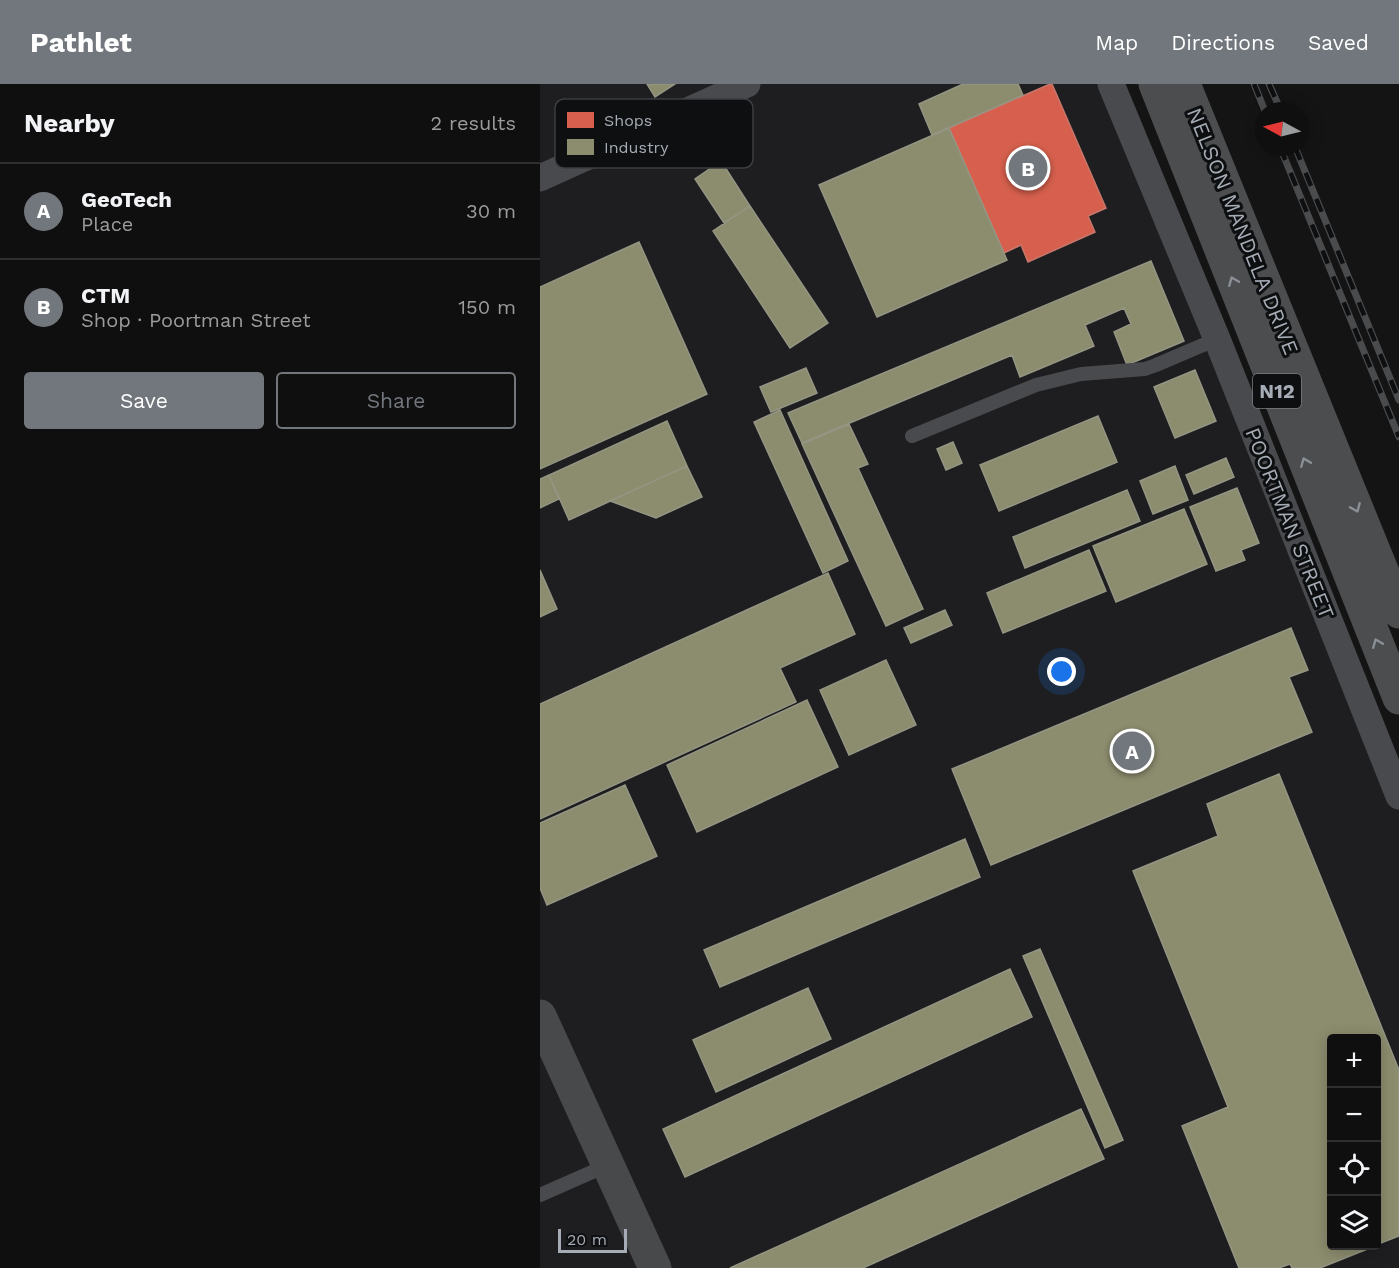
<!DOCTYPE html>
<meta charset="utf-8">
<style>
:root{--surface:#0f0f0f;--page:#181818;--text:#f1f3f6;--muted:#9b9c9e;--line:#2f2f2f;--accent:#72777d}
body{margin:0;font-family:"Work Sans",sans-serif;background:var(--page);color:var(--text)}
.controls{position:absolute;right:18px;bottom:18px;display:grid;overflow:hidden;border-radius:6px;box-shadow:0 3px 15px #0003}
.controls button{width:54px;height:54px;display:grid;place-items:center;padding:0;border:0;border-bottom:2px solid var(--line);background:var(--surface);color:var(--text);font:30px sans-serif}
.compass{position:absolute;left:715px;top:18px;width:54px;height:54px;border-radius:50%;background:var(--surface);box-shadow:0 3px 15px #0003;rotate:277deg}
.scale{position:absolute;left:18px;bottom:15px;width:69px;box-sizing:border-box;padding-left:6px;border:3px solid #a5acb5;border-top:0;font-size:16px;line-height:21px;white-space:nowrap;color:#a5acb5;-webkit-text-stroke:4px #0e0f10;paint-order:stroke}
.you{position:absolute;left:522px;top:588px;width:21px;height:21px;margin:-15px;border:4px solid #fff;border-radius:50%;background:#1a73e8;box-shadow:0 0 0 9px #1a73e833}
.badge{display:grid;place-items:center;width:39px;height:39px;border-radius:50%;background:var(--accent);color:#fff;font-size:20px;font-weight:700}
.pin{position:absolute;translate:-50% -50%;border:3px solid #fff;box-shadow:0 2px 6px #0006}
.list{margin:0;padding:0;list-style:none}
h2{display:flex;justify-content:space-between;align-items:center;height:78px;margin:0;padding:0 24px;font-size:26px}
h2 small{font-size:20px;font-weight:400;color:var(--muted)}
.list li{display:grid;grid-template-columns:39px 1fr auto;gap:18px;align-items:center;box-sizing:border-box;height:96px;padding:0 24px;border-top:2px solid var(--line)}
.list b{display:block;font-size:22px;white-space:nowrap}
.list p{margin:0;font-size:20px;white-space:nowrap;color:var(--muted)}
.list em{font-size:20px;font-style:normal;color:var(--muted)}
.actions{display:flex;gap:12px;padding:18px 24px}
.actions a{flex:1;padding:14px 0;border:2px solid var(--accent);border-radius:6px;text-align:center;font-size:21px;color:var(--accent)}
.actions .main{background:var(--accent);color:#fff}
.icon{flex:none;width:33px;height:33px;fill:none;stroke:currentColor;stroke-width:2;stroke-linecap:round;stroke-linejoin:round}
.map{position:relative;flex:none;width:859px;height:1184px;overflow:hidden}
header{display:flex;align-items:center;gap:36px;box-sizing:border-box;height:84px;padding:0 30px;background:var(--accent);color:#fff}
header strong{font-size:28px}
nav{display:flex;gap:33px;margin-inline-start:auto;font-size:21px}
main{display:flex}
aside{flex:1;background:var(--surface)}
.map>svg:first-child{display:block}
</style>
<header>
<strong>Pathlet</strong>
<nav><a>Map</a><a>Directions</a><a>Saved</a></nav>
</header>
<main>
<aside>
<h2>Nearby<small>2 results</small></h2>
<ul class="list">
<li><span class="badge">A</span><div><b>GeoTech</b><p>Place</p></div><em>30 m</em></li>
<li><span class="badge">B</span><div><b>CTM</b><p>Shop · Poortman Street</p></div><em>150 m</em></li>
</ul>
<div class="actions"><a class="main">Save</a><a>Share</a></div>
</aside>
<div class="map">
<svg width="859" height="1184" viewBox="0 0 859 1184">
<rect width="100%" height="100%" fill="#141414"/>
<path fill="#1e1e20" fill-rule="evenodd" d="M0,0H571L859,723V1184H0ZM792,954H836V1162H792Z"/>
<path fill="#d6604d" stroke="#c7776c" stroke-width="1.5" d="M510,0H512L566,124L548,132L555,148L488,178L481,161L464,169L409,44Z"/>
<path fill="#8c8c6e" stroke="#949683" stroke-width="1.5" d="M107,0H135L115,13Z
M423,0H478L483,11L392,51L379,20Z
M409,44L467,176L337,233L279,101Z
M181,77L210,122L184,139L155,95Z
M210,122L288,239L250,264L173,147Z
M99,158L167,310L0,385V203Z
M611,177L644,257L587,281L574,248L591,240L584,224L545,241L554,262L480,293L472,271L262,359L248,329Z
M266,284L277,309L231,328L220,303Z
M655,286L676,337L635,354L614,303Z
M240,326L308,477L283,489L214,338Z
M558,332L577,378L459,427L440,381Z
M127,337L147,382L29,436L9,391Z
M309,340L328,380L318,384L383,525L346,542L262,360Z
M413,358L422,379L406,386L397,365Z
M686,374L694,393L654,410L646,391Z
M147,382L162,413L116,434L70,417Z
M635,382L648,416L613,430L600,397Z
M9,391L19,415L0,424V395Z
M697,404L719,459L701,466L705,476L676,487L650,423Z
M587,406L600,437L485,484L473,453Z
M644,425L667,480L576,518L553,462Z
M549,466L566,507L463,549L447,509Z
M0,486L17,525L0,533Z
M288,489L315,550L240,584L256,618L0,735V620Z
M405,526L412,541L371,559L364,544Z
M751,544L768,586L749,593L772,648L451,781L412,685Z
M346,576L376,641L309,671L280,606Z
M267,616L298,683L157,748L127,681Z
M739,690L859,986V1152L836,1161V954H792V1162H835L780,1184H752L750,1180L739,1184H699L642,1042L688,1023L593,787L678,752L667,720Z
M85,701L117,772L7,821L0,804V739Z
M425,755L440,793L180,903L164,866Z
M500,865L583,1056L565,1064L483,872Z
M470,885L492,933L145,1093L123,1045Z
M268,904L291,955L176,1008L153,956Z
M541,1025L564,1075L323,1184H190Z"/>
<g fill="none" stroke-linecap="round" stroke-linejoin="round">
<path stroke="#494a4d" stroke-width="14" d="M372,352L496,301L541,290L605,285L616,281L677,255
M0,1111L68,1081"/>
<path stroke="#494a4d" stroke-width="27" d="M571,0L677,255L859,712
M0,94L207,0"/>
<path stroke="#48494b" stroke-width="33" d="M0,932L115,1184"/>
<path stroke="#4b4d4f" stroke-width="33" d="M615,0L859,614
M644,0L859,528"/>
<defs>
<path id="rail" d="M714,0L725,27
M729,0L741,27
M740,63L859,353
M755,63L859,316"/>
</defs>
<use href="#rail" stroke="#494b4d" stroke-width="7"/>
<use href="#rail" stroke="#0e0f10" stroke-width="4.5" stroke-dasharray="14" stroke-linecap="butt"/>
</g>
<defs><path id="oneway-chevron" d="M-2-3.5L2.5 0L-2 3.5" fill="none" stroke-width="1.6" stroke-linecap="round" stroke-linejoin="round" transform="scale(1.5)"/></defs>
<g stroke="#8a9096">
<use href="#oneway-chevron" transform="translate(693 197) rotate(-112)"/>
<use href="#oneway-chevron" transform="translate(765 378) rotate(-112)"/>
<use href="#oneway-chevron" transform="translate(816 424) rotate(67)"/>
<use href="#oneway-chevron" transform="translate(837 559) rotate(-112)"/>
</g>
<g text-anchor="middle" dominant-baseline="central" stroke-width="6" stroke-linejoin="round" paint-order="stroke">
<rect fill="#0e0f10" stroke="#787d84" stroke-width="1.5" x="713" y="290" width="48" height="34" rx="4.5"/>
<g font-size="20" font-weight="bold" fill="#a5acb5">
<text x="737" y="307">N12</text>
</g>
<g font-size="21" fill="#a5acb5" stroke="#0e0f10">
<text transform="translate(703 147) rotate(68)">NELSON MANDELA DRIVE</text>
<text transform="translate(750 439) rotate(68)">POORTMAN STREET</text>
</g>
</g>
<rect x="15" y="15" width="198" height="69" rx="9" fill="#0e0f10" stroke="#3b3e42" stroke-width="1.5"/>
<rect x="27" y="28" width="27" height="16" fill="#d6604d"/>
<rect x="27" y="55" width="27" height="16" fill="#8c8c6e"/>
<g font-size="16" fill="#a5acb5">
<text x="64" y="42">Shops</text>
<text x="64" y="69">Industry</text>
</g>
</svg>
<div class="controls">
<button>+</button>
<button>−</button>
<button><svg class="icon" aria-label="locate" viewBox="0 0 24 24"><circle cx="12" cy="12" r="6"/><path d="M12 2v4M12 18v4M2 12h4M18 12h4"/></svg></button>
<button><svg class="icon" aria-label="layers" viewBox="0 0 24 24"><path d="M12 4l9 5-9 5-9-5zM3 14l9 5 9-5"/></svg></button>
</div>
<svg class="compass" viewBox="-18 -18 36 36"><path d="M0-13l5 13h-10z" fill="#e53935"/><path d="M0 13l5-13h-10z" fill="#9b9c9e"/></svg>
<div class="scale">20 m</div>
<div class="you"></div>
<div class="pin badge" style="left:592px;top:667px">A</div>
<div class="pin badge" style="left:488px;top:84px">B</div>
</div>
</main>
